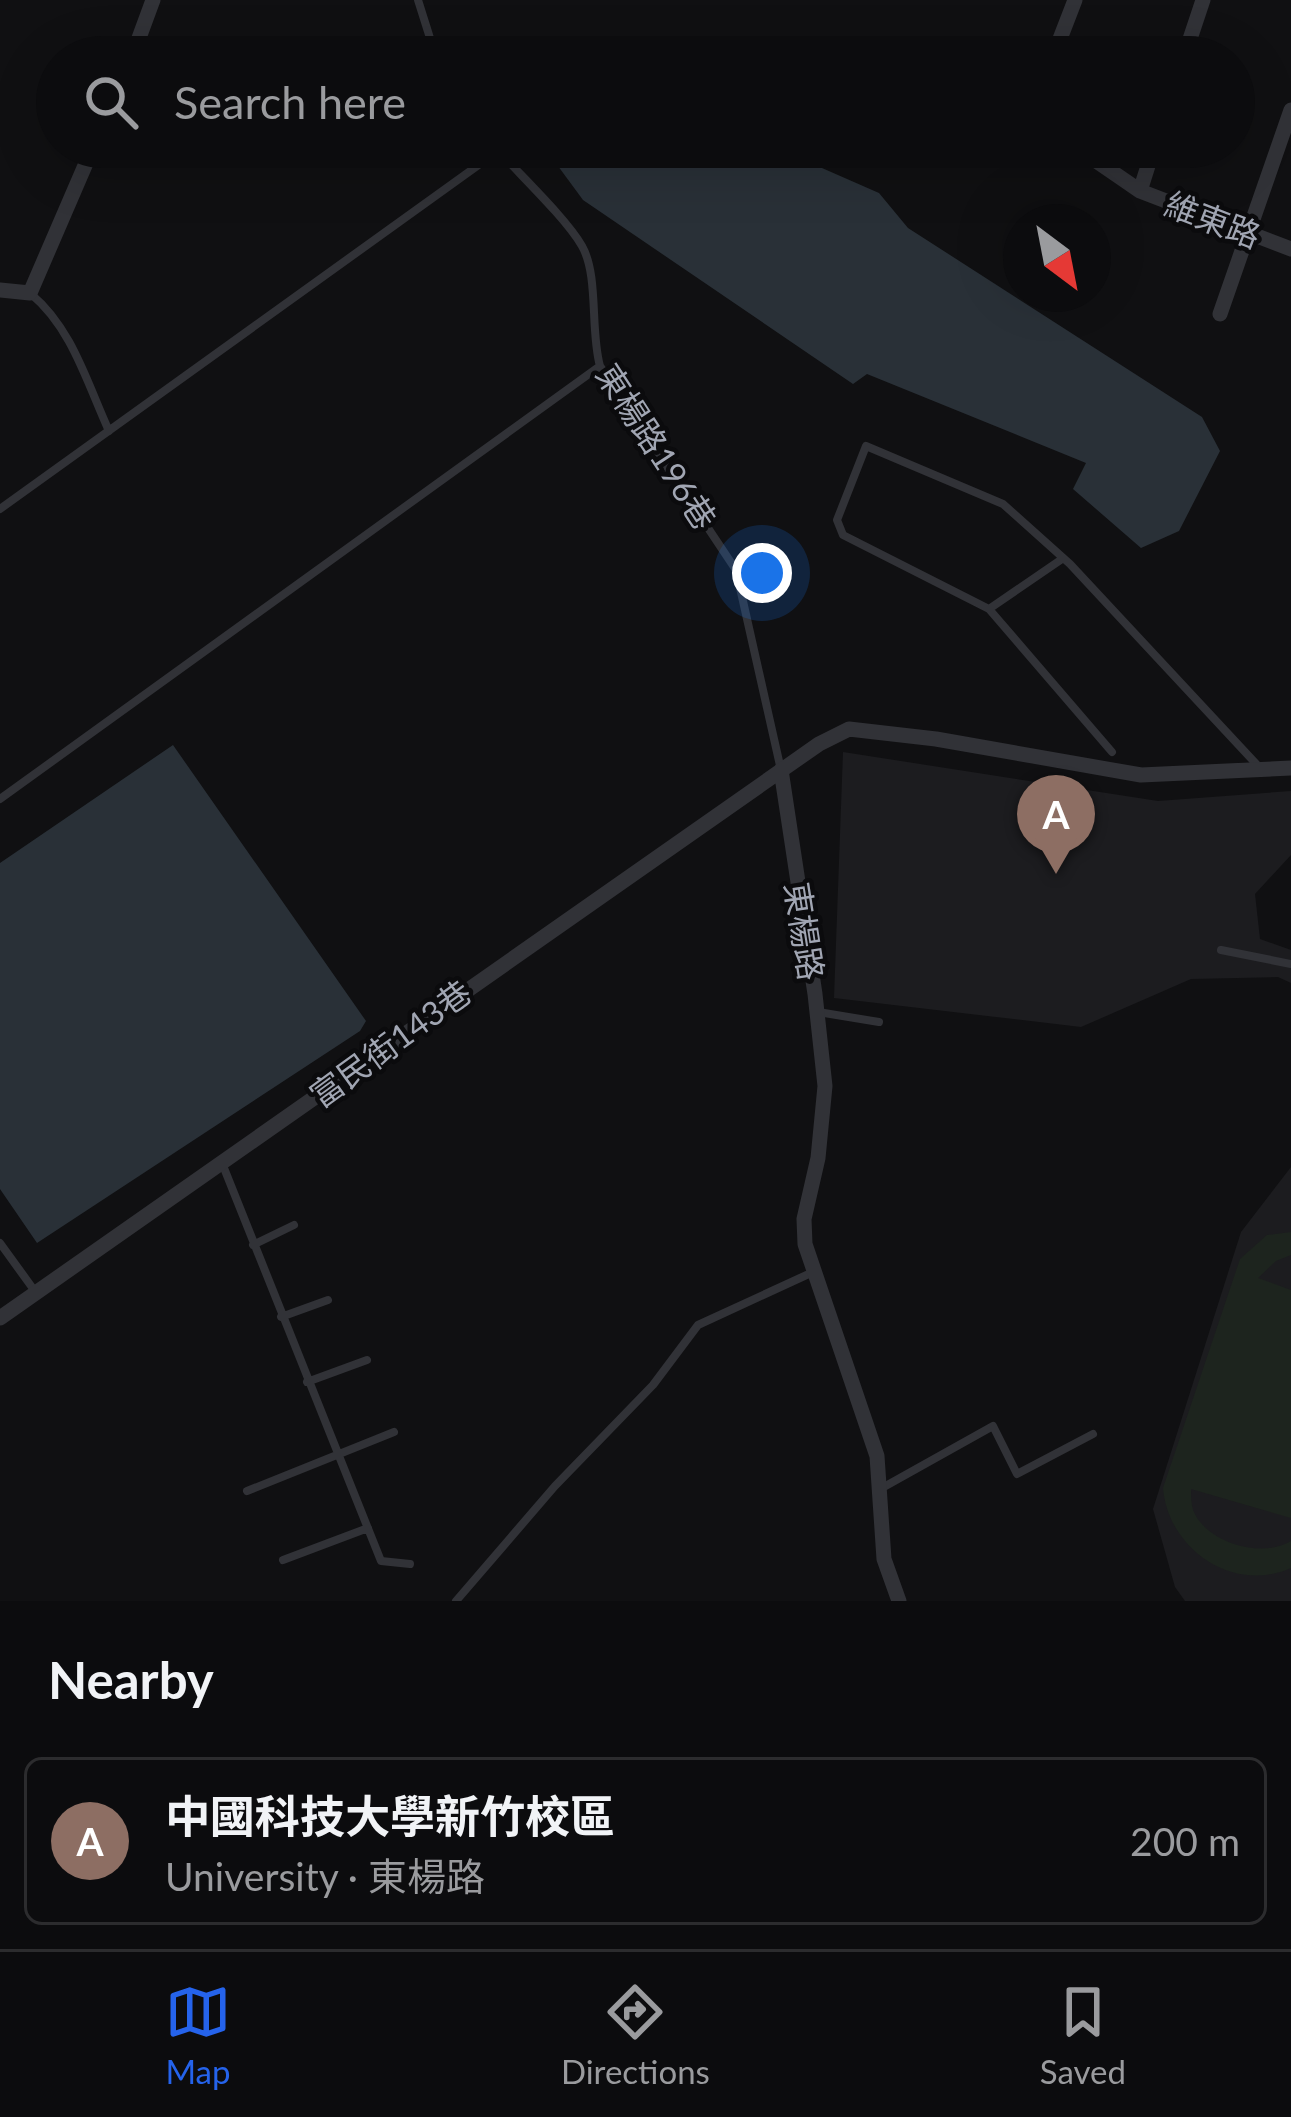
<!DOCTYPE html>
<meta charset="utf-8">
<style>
:root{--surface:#0c0c0e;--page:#1a1a1c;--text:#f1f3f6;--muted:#9a9b9e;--line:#2c2c2e;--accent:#2563eb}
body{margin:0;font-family:Lato,"Noto Sans TC",sans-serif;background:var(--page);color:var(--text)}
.compass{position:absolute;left:1003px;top:204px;width:108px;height:108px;border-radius:50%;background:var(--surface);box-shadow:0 12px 48px #0002;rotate:148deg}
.you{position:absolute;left:762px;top:573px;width:42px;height:42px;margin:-30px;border:9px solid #fff;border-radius:50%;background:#1a73e8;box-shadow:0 0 0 18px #1a73e833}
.badge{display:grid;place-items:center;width:78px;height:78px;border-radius:50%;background:var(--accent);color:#fff;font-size:39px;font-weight:700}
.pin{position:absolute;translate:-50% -99px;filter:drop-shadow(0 3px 6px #0008)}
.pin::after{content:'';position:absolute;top:63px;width:42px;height:36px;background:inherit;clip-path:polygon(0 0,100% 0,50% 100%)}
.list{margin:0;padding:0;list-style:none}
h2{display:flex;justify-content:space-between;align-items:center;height:156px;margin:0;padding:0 48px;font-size:51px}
h2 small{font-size:39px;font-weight:400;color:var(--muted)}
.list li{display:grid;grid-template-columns:78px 1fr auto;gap:36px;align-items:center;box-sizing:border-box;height:168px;margin:0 24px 24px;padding:0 24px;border:3px solid var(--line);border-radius:18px}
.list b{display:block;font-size:45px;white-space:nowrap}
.list p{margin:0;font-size:39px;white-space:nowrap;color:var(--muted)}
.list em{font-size:39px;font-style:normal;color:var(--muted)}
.icon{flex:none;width:66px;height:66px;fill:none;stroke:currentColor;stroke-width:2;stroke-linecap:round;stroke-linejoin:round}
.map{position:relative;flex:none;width:1291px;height:1601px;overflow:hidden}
.search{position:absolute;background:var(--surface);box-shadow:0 12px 48px #0002;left:36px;right:36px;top:36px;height:132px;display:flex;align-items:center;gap:30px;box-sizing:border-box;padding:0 42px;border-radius:66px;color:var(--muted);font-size:45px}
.sheet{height:348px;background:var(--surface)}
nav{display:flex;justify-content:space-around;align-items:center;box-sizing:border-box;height:168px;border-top:3px solid var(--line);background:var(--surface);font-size:33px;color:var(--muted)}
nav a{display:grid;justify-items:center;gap:6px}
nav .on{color:var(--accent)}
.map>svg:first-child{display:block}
</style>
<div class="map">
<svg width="1291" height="1601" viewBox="0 0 1291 1601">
<rect width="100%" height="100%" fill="#101012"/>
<path fill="#1c1c1f" d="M843,752L1158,801L1291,791V855L1255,894L1260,939L1291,950V983L1278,977L1191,979L1081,1027L834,998Z
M1291,1167V1601H1185L1175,1587L1153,1509L1241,1232Z"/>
<path fill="#1d241e" d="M1291,1232V1255L1276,1261L1258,1278L1291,1290V1518L1191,1489C1191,1496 1191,1503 1193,1510C1206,1543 1262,1559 1291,1541V1568C1233,1594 1168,1549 1163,1488L1240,1259L1267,1235Z"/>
<path fill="#293037" d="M544,147H774L879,193L908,228L1202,417L1220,451L1179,531L1141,548L1073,489L1086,463L867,374L853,384L583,200Z
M173,745L366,1021L360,1031L37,1243L0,1189V863Z"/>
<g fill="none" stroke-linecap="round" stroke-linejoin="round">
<path stroke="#313237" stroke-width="8" d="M418,0L436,57
M495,147C518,173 566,218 582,246C599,276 590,331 600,366L736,570L781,770
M31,294C72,328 87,383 109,431
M0,509L498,151
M989,609L1062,559
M1112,752L989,609L843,535L837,520L866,446L1003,504L1070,564L1260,768
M0,799L600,366
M1221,950L1291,964
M818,1012L879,1022
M222,1163L381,1561L410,1564
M0,1243L34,1290
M253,1245L294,1225
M281,1317L328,1300
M307,1382L367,1360
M882,1488L993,1426L1017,1474L1093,1434
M247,1491L394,1432
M283,1560L368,1528
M456,1601L555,1486L653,1385L698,1325L813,1272"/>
<path stroke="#313237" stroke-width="15" d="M132,57L153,0
M1053,57L1075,0
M1184,57L1203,0
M1076,147L1140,191L1291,249
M1140,191L1154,147
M0,290L30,293L93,147
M1220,314L1291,110
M781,770L815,994L825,1086L818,1158L804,1219L805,1244L877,1456L884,1559L899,1601
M0,1318L819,744L849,729L936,739L1141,775L1291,768"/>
</g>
<g text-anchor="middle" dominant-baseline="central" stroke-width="9" stroke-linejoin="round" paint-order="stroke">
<g font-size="33" fill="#a1a6b3" stroke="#0b0b0d">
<text transform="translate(1213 219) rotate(21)">維東路</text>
<text transform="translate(657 446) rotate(57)">東楊路196巷</text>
<text transform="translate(805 931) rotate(81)">東楊路</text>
<text transform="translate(390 1043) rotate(-36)">富民街143巷</text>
</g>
</g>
</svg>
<svg class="compass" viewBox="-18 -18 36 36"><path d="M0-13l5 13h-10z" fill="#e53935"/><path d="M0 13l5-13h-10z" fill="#9a9b9e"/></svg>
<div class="you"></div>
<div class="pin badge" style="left:1056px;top:874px;background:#8d6e63">A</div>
<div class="search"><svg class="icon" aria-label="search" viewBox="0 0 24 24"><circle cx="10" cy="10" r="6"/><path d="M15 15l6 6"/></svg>Search here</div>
</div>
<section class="sheet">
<h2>Nearby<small></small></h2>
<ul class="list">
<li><span class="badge" style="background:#8d6e63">A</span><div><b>中國科技大學新竹校區</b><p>University · 東楊路</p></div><em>200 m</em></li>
</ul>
</section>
<nav>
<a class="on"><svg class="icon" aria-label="map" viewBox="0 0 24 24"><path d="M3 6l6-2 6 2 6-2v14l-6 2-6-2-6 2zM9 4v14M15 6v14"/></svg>Map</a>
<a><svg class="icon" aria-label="directions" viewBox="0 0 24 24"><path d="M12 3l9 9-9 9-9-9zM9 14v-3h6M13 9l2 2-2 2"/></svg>Directions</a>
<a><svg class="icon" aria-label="saved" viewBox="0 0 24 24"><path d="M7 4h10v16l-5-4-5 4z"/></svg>Saved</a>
</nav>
